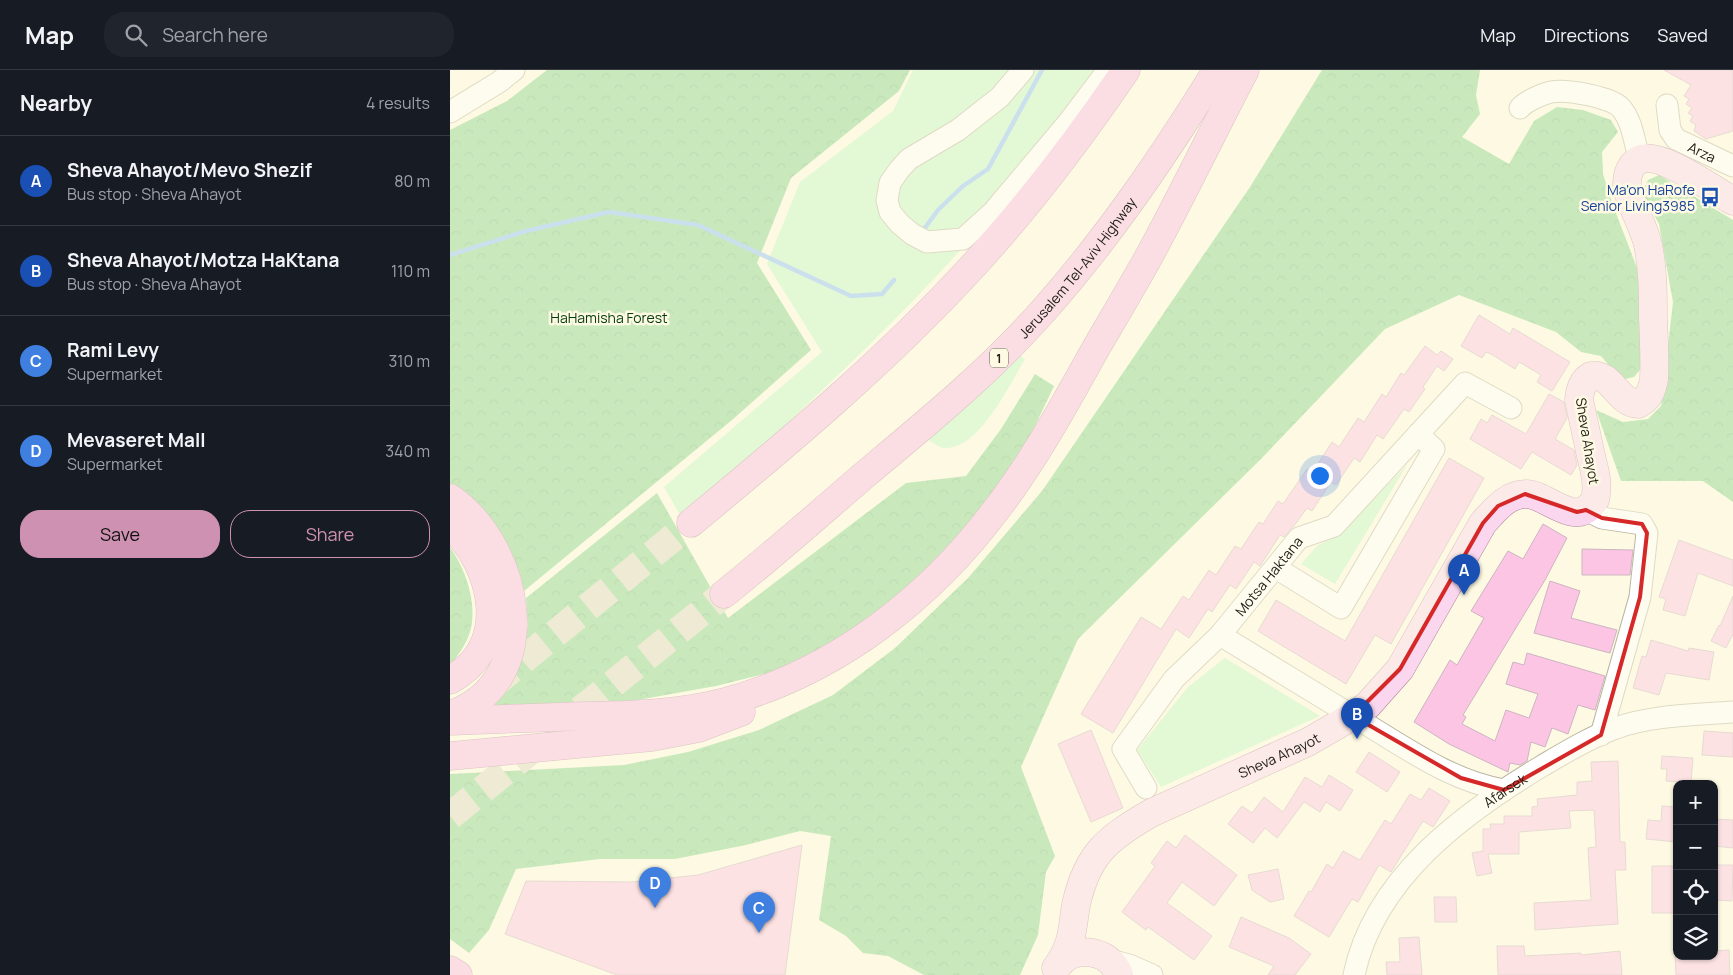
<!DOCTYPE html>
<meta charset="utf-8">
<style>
:root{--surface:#171b24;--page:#20242c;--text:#f1f3f6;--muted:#9ea1a6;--line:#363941;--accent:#cf91b2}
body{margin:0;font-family:Manrope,sans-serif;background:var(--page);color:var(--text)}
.controls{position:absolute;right:15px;bottom:15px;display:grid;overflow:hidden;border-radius:10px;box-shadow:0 1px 4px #0004}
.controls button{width:45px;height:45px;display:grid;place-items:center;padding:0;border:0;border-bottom:1px solid var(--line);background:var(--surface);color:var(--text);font:25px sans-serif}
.you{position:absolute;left:869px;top:405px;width:18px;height:18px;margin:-12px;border:4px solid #fff;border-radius:50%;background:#1a73e8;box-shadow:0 0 0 8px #1a73e833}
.badge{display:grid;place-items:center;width:32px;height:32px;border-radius:50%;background:var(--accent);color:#fff;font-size:16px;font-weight:700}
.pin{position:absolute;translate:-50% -41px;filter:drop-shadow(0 1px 2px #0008)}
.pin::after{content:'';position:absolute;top:26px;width:18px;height:15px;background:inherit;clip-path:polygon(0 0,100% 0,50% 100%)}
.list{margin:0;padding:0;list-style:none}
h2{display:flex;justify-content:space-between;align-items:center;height:65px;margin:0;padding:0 20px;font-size:21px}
h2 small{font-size:16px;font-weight:400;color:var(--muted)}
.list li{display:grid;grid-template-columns:32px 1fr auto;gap:15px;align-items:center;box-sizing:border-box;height:90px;padding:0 20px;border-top:1px solid var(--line)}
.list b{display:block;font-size:19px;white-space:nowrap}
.list p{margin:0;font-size:16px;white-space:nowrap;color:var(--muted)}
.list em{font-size:16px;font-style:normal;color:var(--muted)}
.actions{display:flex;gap:10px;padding:15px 20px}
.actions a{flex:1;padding:11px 0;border:1px solid var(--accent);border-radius:20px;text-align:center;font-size:18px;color:var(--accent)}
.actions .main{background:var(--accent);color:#111}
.icon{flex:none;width:28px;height:28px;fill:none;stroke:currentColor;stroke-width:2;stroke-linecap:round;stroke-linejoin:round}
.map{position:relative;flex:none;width:1283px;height:905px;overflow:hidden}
header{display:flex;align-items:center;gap:30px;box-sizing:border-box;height:70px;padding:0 25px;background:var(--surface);border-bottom:1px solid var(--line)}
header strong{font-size:24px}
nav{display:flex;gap:28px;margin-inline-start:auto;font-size:18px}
.search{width:350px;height:45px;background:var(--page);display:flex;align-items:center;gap:12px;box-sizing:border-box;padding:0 18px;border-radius:20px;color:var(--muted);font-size:19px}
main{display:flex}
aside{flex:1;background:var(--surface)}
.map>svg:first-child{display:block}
</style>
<header>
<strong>Map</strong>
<div class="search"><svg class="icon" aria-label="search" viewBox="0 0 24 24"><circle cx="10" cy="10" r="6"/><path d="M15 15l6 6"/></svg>Search here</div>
<nav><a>Map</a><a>Directions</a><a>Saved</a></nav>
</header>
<main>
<aside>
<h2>Nearby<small>4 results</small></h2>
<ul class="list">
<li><span class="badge" style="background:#1a4fb4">A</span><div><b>Sheva Ahayot/Mevo Shezif</b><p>Bus stop · Sheva Ahayot</p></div><em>80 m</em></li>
<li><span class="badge" style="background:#1a4fb4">B</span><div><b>Sheva Ahayot/Motza HaKtana</b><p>Bus stop · Sheva Ahayot</p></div><em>110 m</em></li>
<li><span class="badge" style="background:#3f7fe0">C</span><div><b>Rami Levy</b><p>Supermarket</p></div><em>310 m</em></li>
<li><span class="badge" style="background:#3f7fe0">D</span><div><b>Mevaseret Mall</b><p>Supermarket</p></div><em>340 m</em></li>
</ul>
<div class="actions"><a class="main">Save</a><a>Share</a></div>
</aside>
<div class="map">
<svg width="1283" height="905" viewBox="0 0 1283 905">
<defs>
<pattern id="forest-crowns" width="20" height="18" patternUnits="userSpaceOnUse" patternTransform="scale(1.25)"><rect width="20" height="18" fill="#89d68f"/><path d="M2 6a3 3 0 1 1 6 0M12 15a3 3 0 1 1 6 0" fill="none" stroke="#76b77b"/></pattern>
</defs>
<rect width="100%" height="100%" fill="#fef9e2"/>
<path fill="#c3f7c5" d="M463,0H650C621,40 594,81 563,119C464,240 347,344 233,450L214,417L372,282L317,194L350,112L443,41Z
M566,283L575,289C560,314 528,381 494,378C488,377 482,372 477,369Z
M957,395L885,514L851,494L868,475L886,467Z
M775,588L870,646L711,717L687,680L738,617Z"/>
<path fill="url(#forest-crowns)" d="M97,0H460L449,21L341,108L307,193L361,280L282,350L74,521L60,484L0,418V60L57,31Z
M872,0H1030L1026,25L1030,44L1012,67L1059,94L1084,51L1107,37L1133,40L1161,50L1168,62L1152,82L1153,104L1164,138L1189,203L1194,295L1184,307L1175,309L1161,298L1151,286L1131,282L1106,262L1009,225L935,259L812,388L628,569L571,697L605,786L596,802L588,865L570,905H474L438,886L413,883L396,866L369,850L381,766L350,761L296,775L225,789H150L66,799L39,860L19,883L0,869V704L174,695L238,682L309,660L383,625L445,578L518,508L592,421L800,117Z
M1209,105L1283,150V432L1253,411H1171L1146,340L1173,352L1198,349L1211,336L1223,232L1209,154L1192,123L1198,110Z
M585,304L604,316L568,392L529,444L448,528L387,573L334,599L266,616L182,631L34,640L70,587L78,556L76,528L207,423L278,548L456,413L516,406L551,359Z
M0,477C16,500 28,534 20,562C16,575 8,585 0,596Z"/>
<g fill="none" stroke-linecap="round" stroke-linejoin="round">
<path stroke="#8fc1fb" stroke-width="4.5" d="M474,159L488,140L513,116L538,99L592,0
M0,185L76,161L159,142L248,155L401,226L432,224L444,210"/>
</g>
<path fill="#fdc5e4" stroke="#cbb5c1" d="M1214,0H1283V61L1256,69L1244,61L1246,55L1240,51L1243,46L1238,43L1242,38L1236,34L1239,29L1234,26L1241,15Z
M1029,245L1060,264L1063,258L1120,292L1102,321L1087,312L1091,305L1069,292L1065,299L1041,284L1036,282L1032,288L1011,276Z
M975,276L987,285L991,281L1003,289L994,301L987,296L973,317L975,319L959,342L954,339L933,369L927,365L910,392L904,388L886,415L881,412L862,441L857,438L844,456L834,467L830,465L810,496L804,492L786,519L780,515L762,542L758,539L739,568L726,559L663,663L631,644L691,547L711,559L733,526L739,530L759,500L766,505L785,476L791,479L809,452L813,454L828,431L833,434L857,399L862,403L882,372L889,377L908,348L914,352L932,324L936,327L951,303L954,305Z
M1099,324L1114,332L1117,348L1105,369L1124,380L1127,395L1121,405L1082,382L1071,399L1020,369L1031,349L1037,353L1042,345L1076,364Z
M999,388L1034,408L941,574L925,565L896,614L808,561L826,530L895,571Z
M1093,454L1117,468L1095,510L1013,645L1016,647L1012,654L1045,671L1056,640L1079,648L1088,624L1056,614L1063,592L1074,595L1077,583L1155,606L1145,640L1128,635L1118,664L1102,658L1095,677L1081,672L1077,691L1070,695L1060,693L1058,702L999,674L964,652L1000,590L1007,595L1034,548L1021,541L1058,481L1073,489Z
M1229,470L1283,490V516L1248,503L1235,546L1213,540L1216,529L1209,527Z
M1132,479L1183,480L1180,505H1132Z
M1100,511L1130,521L1121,548L1167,560L1160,583L1084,563Z
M1283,526V564L1276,578L1261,571L1269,555L1270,556Z
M1201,570L1238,581L1239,578L1264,582L1259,610L1216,603L1209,625L1183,618L1192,586L1196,587Z
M641,660L673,738L641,752L608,674Z
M1254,661L1283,663V687L1252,685Z
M919,682L950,702L937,722L906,702Z
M1212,686L1243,688L1241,713L1216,711L1217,699H1211Z
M1168,691L1170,772H1175L1176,800H1165L1168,854L1085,860L1084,833L1141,830L1138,778L1146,777L1144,740L1119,741L1121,758L1069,762V784H1038L1042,803L1027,806L1022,783L1033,781V759H1041L1040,754H1054V746H1082V737L1088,736L1087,729L1127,725V712L1142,711L1141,692Z
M879,705L903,720L890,741L876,732L870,742L854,732L827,768L815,758L803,773L778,754L792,736L802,743L814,727L833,742L855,707L872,717Z
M979,718L1000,731L983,757L973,751L941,802L929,795L908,832L902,829L879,867L844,846L859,821L861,822L877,794L883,798L893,781L910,790L935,750L941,754L960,724L971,730Z
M1212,736L1227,737V772L1196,769L1198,750L1211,751Z
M1264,749L1283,750V778L1264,776Z
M735,765L787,805L764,836L732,812L717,833L762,866L744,890L698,857L696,860L672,842L705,796L701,793L717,771L726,778Z
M352,775L335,905H167L55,864L76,811L182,812L248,805Z
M1264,795H1283L1282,831L1264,830Z
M1202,796H1227V843H1202Z
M828,799L834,829L820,832L802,820L798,805Z
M984,827H1006L1007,852H985Z
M791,847L839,868L861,884L845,905H818L824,896L779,877Z
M969,867L972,905H937L936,892H950L949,868Z
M1047,876H1074L1075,886L1131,883V885L1170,881L1172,905H1048Z
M1279,880L1280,905H1226L1225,886H1264V881Z"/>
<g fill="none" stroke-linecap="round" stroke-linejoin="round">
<path stroke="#ddd8c4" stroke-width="28" stroke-dasharray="28 14" stroke-linecap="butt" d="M40,617L241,453
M0,746L274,524"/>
<defs>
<g id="minor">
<path d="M573,0L550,27L508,60L459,89L449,100L440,113L437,130L440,142L450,154L462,164L477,172L513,169L543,142L617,54L658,0"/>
<path id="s1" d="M1217,35L1220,60L1226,69L1283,96"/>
<path d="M1070,38C1076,31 1092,24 1101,22C1116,19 1162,27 1171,38C1183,52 1184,73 1190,90"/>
<path d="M0,42L49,12L64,0"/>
<path d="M1136,440L1152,448L1192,454L1197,463L1190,527L1151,665"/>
<path d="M826,498L891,538L984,379L968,364"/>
<path d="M770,565C817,594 864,622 911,651C956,678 1001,711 1054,720"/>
<path id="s2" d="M696,718L673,679L724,609L770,565L849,468L884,456L1015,313L1061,338"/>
<path d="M660,890L679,895L702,905"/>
<path id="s3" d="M904,905C924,809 1012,744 1092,696C1114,683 1142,666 1166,658C1202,645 1246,645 1283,642"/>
</g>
<g id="major">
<path id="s4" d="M609,894C623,874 622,858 626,835C637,784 658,768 701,743L858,672L903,646L918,635L950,599L1033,453C1045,440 1057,424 1076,424C1095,424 1122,454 1139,437C1144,432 1146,430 1146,424C1148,411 1144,398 1141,386C1137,367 1133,349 1129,330C1130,320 1132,311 1141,306C1162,302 1167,333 1188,334C1199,329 1202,320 1204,309C1205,288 1204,268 1203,248C1203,223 1203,199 1198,175C1194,156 1178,131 1177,114C1177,104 1181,93 1191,89C1211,82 1264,120 1283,131"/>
<path d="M606,898C622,874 659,878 669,905"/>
</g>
<g id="highway">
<path d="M0,428C70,476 97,611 0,645"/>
<path d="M241,453C339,372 437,290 523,196C579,135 629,69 676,0"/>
<path d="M0,455C45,497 62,576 0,610"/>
<path id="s5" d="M274,524C323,485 370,443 418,402C479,351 540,301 593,241C659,167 715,84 767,0"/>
<path d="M0,651C45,649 90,648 135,646C182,645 229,644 275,632C386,602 481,528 549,436C586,387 616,332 646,278C663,249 680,220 697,190C731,128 762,63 795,0"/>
<path d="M0,686L202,667L249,658L291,642"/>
<path d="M0,900L8,905"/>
</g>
</defs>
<use href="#minor" stroke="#bab5a0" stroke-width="23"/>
<use href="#major" stroke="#ae859d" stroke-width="29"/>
<use href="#highway" stroke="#ae859d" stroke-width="29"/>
<use href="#minor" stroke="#fff" stroke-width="21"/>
<use href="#major" stroke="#fbd7ef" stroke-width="28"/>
<use href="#highway" stroke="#f9bce5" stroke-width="28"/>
</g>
<path d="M0 0H1283V905H0ZM1075,424L1127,442L1136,440L1152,448L1192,454L1197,463L1190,527L1151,665L1054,720L1011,708L903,646L950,599L1033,453L1048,436Z" fill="#fef9e2" fill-opacity=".55" fill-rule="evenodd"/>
<path fill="none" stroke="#d62828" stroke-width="4" stroke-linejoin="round" d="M1075,424L1127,442L1136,440L1152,448L1192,454L1197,463L1190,527L1151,665L1054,720L1011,708L903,646L950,599L1033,453L1048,436Z"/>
<defs>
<symbol id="bus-bare" viewBox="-9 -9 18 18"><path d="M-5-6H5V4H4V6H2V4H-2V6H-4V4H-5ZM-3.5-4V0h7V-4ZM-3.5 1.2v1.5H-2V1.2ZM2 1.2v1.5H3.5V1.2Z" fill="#1a4fb4" stroke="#fef9e2" stroke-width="2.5" paint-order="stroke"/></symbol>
</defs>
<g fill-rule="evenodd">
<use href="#bus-bare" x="1246" y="113" width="28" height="28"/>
</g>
<g text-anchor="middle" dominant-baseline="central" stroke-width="5" stroke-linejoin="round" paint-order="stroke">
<rect fill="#fef9e2" stroke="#646155" stroke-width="1" x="540" y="278.5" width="18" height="19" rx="4"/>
<g font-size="12" font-weight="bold" fill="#222018">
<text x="549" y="288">1</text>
</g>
<g font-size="14" fill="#222018" stroke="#fef9e2">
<text stroke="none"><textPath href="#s1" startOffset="65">Arza</textPath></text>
<text stroke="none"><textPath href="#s5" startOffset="482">Jerusalem Tel-Aviv Highway</textPath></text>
<text transform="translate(1138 371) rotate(81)">Sheva Ahayot</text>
<text stroke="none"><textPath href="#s2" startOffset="272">Motsa Haktana</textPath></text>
<text stroke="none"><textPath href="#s4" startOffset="326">Sheva Ahayot</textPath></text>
<text stroke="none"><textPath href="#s3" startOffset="245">Afarsek</textPath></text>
</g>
<g font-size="14" fill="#164399" stroke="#fef9e2" text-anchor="end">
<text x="1245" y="119">Ma'on HaRofe<tspan x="1245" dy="16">Senior Living3985</tspan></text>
</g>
<g font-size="14" fill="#023c0f" stroke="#fef9e2">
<text x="159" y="247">HaHamisha Forest</text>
</g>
</g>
</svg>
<div class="controls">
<button>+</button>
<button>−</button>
<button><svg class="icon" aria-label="locate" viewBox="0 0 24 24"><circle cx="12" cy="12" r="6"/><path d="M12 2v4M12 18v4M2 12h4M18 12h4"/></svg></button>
<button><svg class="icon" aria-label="layers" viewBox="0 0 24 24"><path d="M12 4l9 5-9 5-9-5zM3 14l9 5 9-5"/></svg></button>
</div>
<div class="you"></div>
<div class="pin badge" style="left:1014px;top:525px;background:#1a4fb4">A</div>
<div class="pin badge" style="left:907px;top:669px;background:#1a4fb4">B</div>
<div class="pin badge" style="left:309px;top:863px;background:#3f7fe0">C</div>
<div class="pin badge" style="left:205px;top:838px;background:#3f7fe0">D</div>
</div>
</main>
